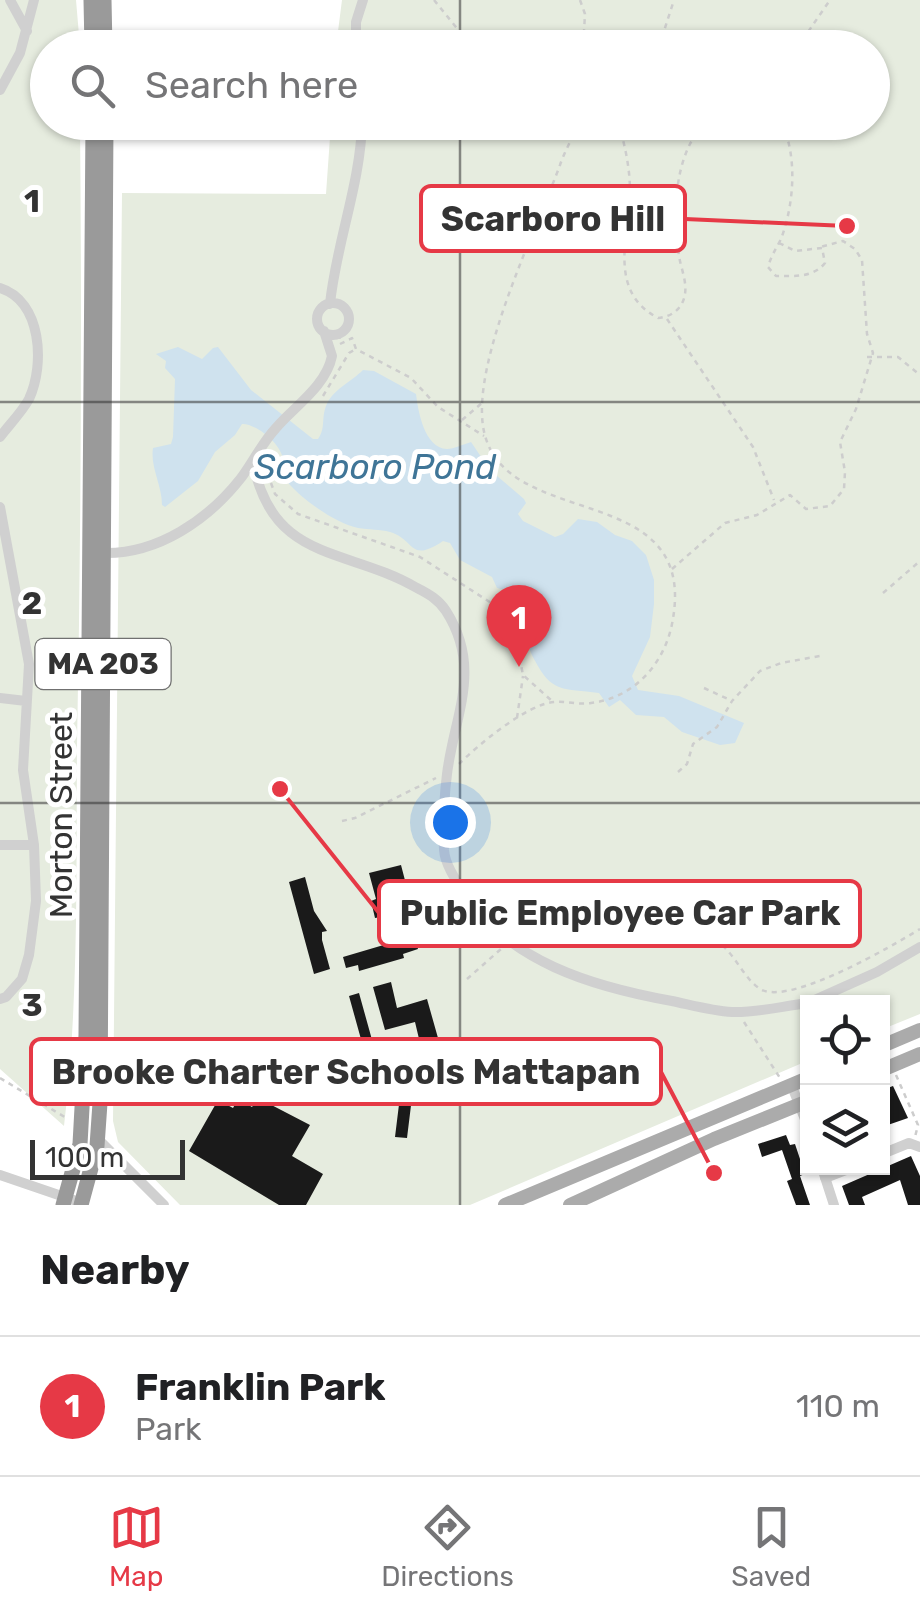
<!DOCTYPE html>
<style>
:root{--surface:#fff;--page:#f2f2f2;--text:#202124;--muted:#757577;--line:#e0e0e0;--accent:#e63946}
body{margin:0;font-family:Rubik,sans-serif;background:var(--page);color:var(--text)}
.controls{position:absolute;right:30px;bottom:30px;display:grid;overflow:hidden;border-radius:0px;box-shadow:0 2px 8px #0004}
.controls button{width:90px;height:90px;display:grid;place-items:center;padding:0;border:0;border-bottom:2px solid var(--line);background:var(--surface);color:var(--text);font:50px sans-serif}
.scale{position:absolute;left:30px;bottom:25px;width:155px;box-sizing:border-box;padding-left:10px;border:5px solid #333;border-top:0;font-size:28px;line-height:35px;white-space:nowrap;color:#333;-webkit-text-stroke:8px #fff;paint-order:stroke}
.you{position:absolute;left:450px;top:822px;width:35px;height:35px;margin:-25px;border:8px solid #fff;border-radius:50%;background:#1a73e8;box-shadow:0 0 0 15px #1a73e833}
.badge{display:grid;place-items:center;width:65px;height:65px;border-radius:50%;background:var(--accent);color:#fff;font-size:32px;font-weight:700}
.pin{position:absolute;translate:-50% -82px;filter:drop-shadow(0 2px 5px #0008)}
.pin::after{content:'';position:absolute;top:52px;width:35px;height:30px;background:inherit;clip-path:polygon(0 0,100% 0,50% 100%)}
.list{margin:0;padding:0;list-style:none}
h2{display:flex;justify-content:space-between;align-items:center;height:130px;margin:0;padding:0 40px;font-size:42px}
h2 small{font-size:32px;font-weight:400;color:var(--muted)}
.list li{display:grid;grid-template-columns:65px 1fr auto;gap:30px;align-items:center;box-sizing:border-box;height:140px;padding:0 40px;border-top:2px solid var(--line)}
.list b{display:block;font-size:38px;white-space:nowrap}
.list p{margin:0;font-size:32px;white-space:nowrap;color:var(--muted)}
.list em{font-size:32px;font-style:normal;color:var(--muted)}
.icon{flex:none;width:55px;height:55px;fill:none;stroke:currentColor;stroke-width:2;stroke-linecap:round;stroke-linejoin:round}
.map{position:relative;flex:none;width:920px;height:1205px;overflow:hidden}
.search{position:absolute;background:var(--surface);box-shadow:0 2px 8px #0004;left:30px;right:30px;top:30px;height:110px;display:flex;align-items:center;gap:25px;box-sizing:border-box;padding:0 35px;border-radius:55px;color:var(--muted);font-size:38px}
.sheet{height:270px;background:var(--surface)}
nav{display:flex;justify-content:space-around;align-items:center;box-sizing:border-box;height:140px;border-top:2px solid var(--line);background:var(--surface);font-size:28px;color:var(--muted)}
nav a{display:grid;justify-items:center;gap:5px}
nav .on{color:var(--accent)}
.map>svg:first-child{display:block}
</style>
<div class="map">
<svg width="920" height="1205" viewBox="0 0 920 1205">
<rect width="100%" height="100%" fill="#fff"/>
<path fill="#e6ecdf" d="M0,0H76L80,47L48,48V122L80,123C82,330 81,538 77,746C76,872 79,1001 64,1126L0,1069Z
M342,0H920V1014L883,1029L882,1002H808L807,1061L470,1205H180L118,1142L113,1121L122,193L326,194L331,123L872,122V48L336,47Z"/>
<path fill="#cfe2ee" d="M178,347L202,359L213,348L218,347L251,390L313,439H318C326,428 321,419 326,406C332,390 351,382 363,370L374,371L416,394C418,410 424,448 447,449C454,449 464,444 471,442L490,470L524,499L526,503L518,514L523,521L555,537L563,534L578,519L597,522L615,535L632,541L646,555L654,580V604L650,637L632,676L638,690L679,696L744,723L735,743L720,745L682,732L664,717L636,715L620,700L609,707L599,693C563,688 552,694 534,659C529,650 526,639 529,628C532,616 539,611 534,598L497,588L492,577L460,560L450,543L443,541C409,564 415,539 390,532C380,529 369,530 358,528C335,523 297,497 283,476C282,470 284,465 283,460C282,444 255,423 242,424L235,435L215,452L198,481L165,507L162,505C162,485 150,467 153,448L171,444L173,437L175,379L165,368L166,361L156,354Z"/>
<path fill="#1a1a1a" d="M401,865L407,888L412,887L420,919L410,922L418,949L403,954L404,958L359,971L358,965L346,968L343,957L387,944L381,917L375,918L371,901L376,899L369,873Z
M305,877L314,911L327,931L322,932V940L330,969L314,974L289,882Z
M391,982L397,1008L427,999L438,1038L420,1043L415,1022L385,1030L373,987Z
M359,993L374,1047L364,1050L349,996Z
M402,1080L414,1081L407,1138L395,1137Z
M893,1086L908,1118L882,1127V1090Z
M258,1098L310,1125L292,1156L323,1174L306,1205H279L189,1151L218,1100L233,1108L238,1099L252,1107Z
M786,1135L790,1145L795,1144L805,1174L800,1176L810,1205H796L787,1181L792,1179L782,1150L762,1157L758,1144Z
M911,1156L920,1176V1205H908L900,1180L862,1197L865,1205H849L842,1186Z"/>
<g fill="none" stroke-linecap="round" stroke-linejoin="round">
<path stroke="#cdcdcd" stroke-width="2.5" stroke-dasharray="5 5" stroke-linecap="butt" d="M434,0L460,32L486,48
M580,0L585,14L583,48
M664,48V31L674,0
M797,48L830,0
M618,122C625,145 630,168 630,192C629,237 607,291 658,318C672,317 683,308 685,294C687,282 681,268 679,256C673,212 673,157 705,122
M688,122L697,130
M779,243L795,251L822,248L825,263C813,278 794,276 776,276L768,267C771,256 776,249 781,239C794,205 798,155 781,122
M667,319L753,447L774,500
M339,334L340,342
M340,344L352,338L356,349L411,378L438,407L484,436
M867,357H898L920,375
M323,396L349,353L356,349
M462,420L482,403
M268,475L273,449
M271,483L275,494L298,514L420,557L499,608L515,634L523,675L552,701
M672,569L725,523L757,515L790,495L806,509L830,506L844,489L845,472L840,442L856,409L873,353L867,334L862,260L855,249L843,241L820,247
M883,593L920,561
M704,688L730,700
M517,718L523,676
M459,764C478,745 527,704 554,702C566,701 579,705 591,703C634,698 664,664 672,624C702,475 499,535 483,426C473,358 536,230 560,165C565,150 574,137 577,122
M678,772L687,764L693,744L717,727L732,701L760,671L781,663L820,656
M342,821L355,818L436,778
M651,911C678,920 705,927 726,949C738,961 747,982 762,990C793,1004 892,946 920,929
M633,924L669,894
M467,979L501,949
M744,1022L780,1078
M896,1075L918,1125L915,1137
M0,1078L68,1119"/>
<path stroke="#d0d0d0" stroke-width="10" d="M10,0L27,31
M356,48V22L363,0
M0,90L20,53L34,0
M0,288C42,301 45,365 29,399C22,412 9,425 0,437
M317 319a16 16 0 1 1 32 0a16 16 0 1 1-32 0Z
M330,304C336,244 361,182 362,122
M253,462C272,563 347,547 417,588C429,594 439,600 446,611C483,669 454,716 447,774C444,798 443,826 444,850C445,864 455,879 463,891C507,962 594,987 672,1001C691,1005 712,1011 732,1012C756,1013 783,1006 808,1003
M0,507L29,664L23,770L34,845L36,901L29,955L22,979L6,997L0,999
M104,553C158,554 208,520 241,478C253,462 262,443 276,428C295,406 326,386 332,356L324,331
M0,698L26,701
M0,845H34
M810,1002L877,972L920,947
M791,1084L808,1127
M98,1139L164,1205
M882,1154L909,1143L920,1147
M822,1168L834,1205
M0,1175L82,1203
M825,1178L851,1168"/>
<path stroke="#ababab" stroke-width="14" d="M882,1046L920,1030
M882,1070L920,1054
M505,1205L808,1078
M570,1205L714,1139L808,1101"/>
<path stroke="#9a9a9a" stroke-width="15" d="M91,0L92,48
M104,0L105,48
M63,1205L80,1144L86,1035L93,122
M81,1205L97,1146L100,1103L106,122"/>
</g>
<path fill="none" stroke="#333" stroke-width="2.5" stroke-opacity="0.55" d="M460,0V48M460,122V1205M0,402H920M0,803H920"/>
<g text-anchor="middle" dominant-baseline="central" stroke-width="10" stroke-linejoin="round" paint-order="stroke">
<rect fill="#fff" stroke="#707070" stroke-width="2.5" x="35.5" y="639" width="135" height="50" rx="8"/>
<g font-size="30" font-weight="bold" fill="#333">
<text x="103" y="664">MA 203</text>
</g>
<g font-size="32" fill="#333" stroke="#fff">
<text transform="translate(61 815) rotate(-90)">Morton Street</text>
</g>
<g font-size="35" font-style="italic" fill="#3f7597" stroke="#fff">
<text x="375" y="467">Scarboro Pond</text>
</g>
</g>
<g font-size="32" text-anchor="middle" font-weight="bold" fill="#333" stroke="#fff" stroke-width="10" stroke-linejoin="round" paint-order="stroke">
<text x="32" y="212">1</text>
<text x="32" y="614">2</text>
<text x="32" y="1016">3</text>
</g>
<path fill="none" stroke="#e63946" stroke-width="4" d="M847 226L685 219M280 789L379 913M714 1173L661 1072"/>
<g fill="#e63946" stroke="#fff" stroke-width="4">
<circle cx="847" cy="226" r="10"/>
<circle cx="280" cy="789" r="10"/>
<circle cx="714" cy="1173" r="10"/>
</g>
<g fill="#fff" stroke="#e63946" stroke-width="4">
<rect x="421" y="186" width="264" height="65" rx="10"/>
<rect x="379" y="881" width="481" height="65" rx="10"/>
<rect x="31" y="1039" width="630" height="65" rx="10"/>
</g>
<g font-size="35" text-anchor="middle" font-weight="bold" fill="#333">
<text x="553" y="231">Scarboro Hill</text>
<text x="620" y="925">Public Employee Car Park</text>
<text x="346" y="1084">Brooke Charter Schools Mattapan</text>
</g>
</svg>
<div class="controls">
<button><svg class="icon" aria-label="locate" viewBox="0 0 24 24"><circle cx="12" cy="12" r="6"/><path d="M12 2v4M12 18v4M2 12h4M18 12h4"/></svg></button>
<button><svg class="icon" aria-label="layers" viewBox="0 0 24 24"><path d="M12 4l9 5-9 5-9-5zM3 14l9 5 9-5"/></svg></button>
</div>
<div class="scale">100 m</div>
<div class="you"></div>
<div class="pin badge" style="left:519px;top:667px">1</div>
<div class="search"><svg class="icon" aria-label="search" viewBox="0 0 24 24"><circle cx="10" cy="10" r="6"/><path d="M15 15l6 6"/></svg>Search here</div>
</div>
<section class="sheet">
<h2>Nearby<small></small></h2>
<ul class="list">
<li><span class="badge">1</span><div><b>Franklin Park</b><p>Park</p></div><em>110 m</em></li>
</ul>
</section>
<nav>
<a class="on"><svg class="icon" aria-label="map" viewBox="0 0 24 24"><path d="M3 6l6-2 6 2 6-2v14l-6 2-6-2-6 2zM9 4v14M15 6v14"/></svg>Map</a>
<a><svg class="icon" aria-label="directions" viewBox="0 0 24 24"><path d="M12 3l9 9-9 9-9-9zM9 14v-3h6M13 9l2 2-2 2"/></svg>Directions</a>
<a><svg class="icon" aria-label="saved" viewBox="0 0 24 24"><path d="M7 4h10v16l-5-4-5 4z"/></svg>Saved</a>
</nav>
